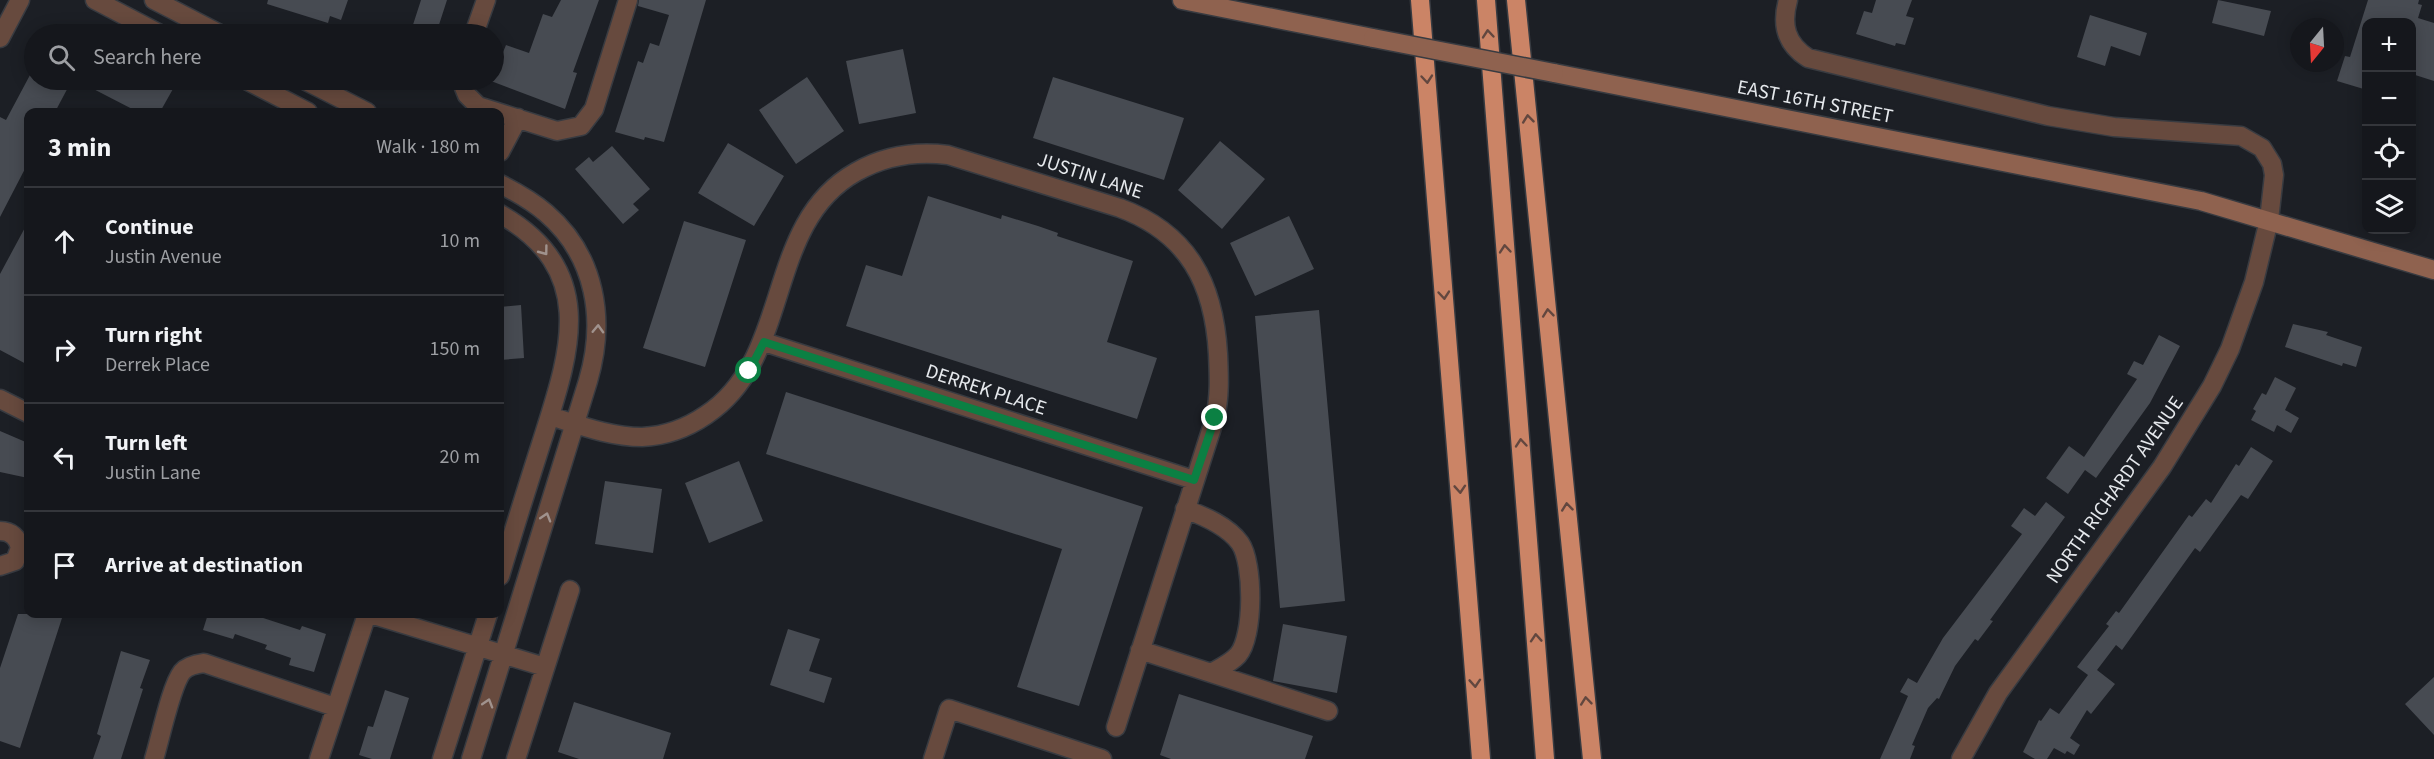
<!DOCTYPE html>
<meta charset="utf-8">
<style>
:root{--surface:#15171c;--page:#222429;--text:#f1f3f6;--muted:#9d9fa3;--line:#34363b}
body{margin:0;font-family:"Source Sans 3",sans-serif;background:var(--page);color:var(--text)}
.controls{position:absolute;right:18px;top:18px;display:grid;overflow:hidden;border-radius:12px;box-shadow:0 3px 15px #0003}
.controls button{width:54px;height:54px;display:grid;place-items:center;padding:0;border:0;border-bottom:2px solid var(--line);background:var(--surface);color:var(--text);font:30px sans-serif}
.compass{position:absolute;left:2290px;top:18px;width:54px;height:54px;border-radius:50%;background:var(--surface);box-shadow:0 3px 15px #0003;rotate:198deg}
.stop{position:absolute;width:18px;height:18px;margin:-14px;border:4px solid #0b8043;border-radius:50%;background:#fff}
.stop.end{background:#0b8043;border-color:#fff;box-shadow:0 2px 6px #0008}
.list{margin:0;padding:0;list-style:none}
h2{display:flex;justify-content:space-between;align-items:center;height:78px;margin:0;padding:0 24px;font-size:26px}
h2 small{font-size:20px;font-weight:400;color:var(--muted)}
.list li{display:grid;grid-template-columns:39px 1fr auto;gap:18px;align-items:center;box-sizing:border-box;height:108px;padding:0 24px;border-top:2px solid var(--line)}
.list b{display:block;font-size:22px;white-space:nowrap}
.list p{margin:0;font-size:20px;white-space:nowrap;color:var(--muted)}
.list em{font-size:20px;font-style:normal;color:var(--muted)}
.icon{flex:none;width:33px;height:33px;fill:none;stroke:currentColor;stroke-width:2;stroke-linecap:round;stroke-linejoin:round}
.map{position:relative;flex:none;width:2434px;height:759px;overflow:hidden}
.search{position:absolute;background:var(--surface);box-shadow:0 3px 15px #0003;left:24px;top:24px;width:480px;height:66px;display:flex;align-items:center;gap:15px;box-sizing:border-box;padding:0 21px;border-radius:33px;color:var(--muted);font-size:22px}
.panel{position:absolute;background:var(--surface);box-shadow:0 3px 15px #0003;left:24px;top:108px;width:480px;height:510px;border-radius:12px}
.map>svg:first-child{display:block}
</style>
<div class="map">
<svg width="2434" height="759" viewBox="0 0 2434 759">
<rect width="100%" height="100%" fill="#1c1f25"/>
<path fill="#474b52" d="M268,0H348L341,20L330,16L328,23L267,4Z
M421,0H447L436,34H410Z
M561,0H599L573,72L577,73L565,109L491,81L506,45L529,53L543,14L552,17Z
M639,0H706L664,142L645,137L644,140L615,132L638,61L643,63L650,43L659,46L669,15L638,6Z
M1876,0H1912L1906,16L1914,18L1905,45L1896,43L1895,46L1856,34L1864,11L1872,13Z
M2218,0L2271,11L2264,36L2212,23Z
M2368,0H2419L2418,4L2422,5L2418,18L2434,23V81L2412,74V22H2367V90L2337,81L2345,56L2350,57Z
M2090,15L2147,33L2140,56L2111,46L2105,66L2077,57Z
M903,49L916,113L859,124L846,61Z
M30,75L34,80H72L55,112H28V163L0,217V117L6,120Z
M807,77L844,131L796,164L759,110Z
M1053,77L1184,118L1164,180L1033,138Z
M76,80H178L160,112H138Z
M1220,141L1265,179L1222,229L1178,190Z
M728,143L784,176L754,226L698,193Z
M612,146L650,189L633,204L639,210L623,224L575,169L589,157L593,162Z
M928,196L1001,219L1002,215L1038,226L1058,233L1057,236L1133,261L1107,342L1157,358L1137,419L846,326L866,265L902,276Z
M1289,216L1314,269L1255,296L1230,243Z
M684,221L746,240L705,367L643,348Z
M28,222V365L0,350V274Z
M521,305L524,358L500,360V307Z
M1319,310L1345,601L1280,608L1255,316Z
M2293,324L2328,332L2326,335L2362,347L2356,367L2343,363L2342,366L2285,347Z
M2159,335L2180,346L2150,403L2096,478L2085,470L2068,494L2046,478L2069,446L2084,457L2137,379L2127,374L2134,361L2143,365Z
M2275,377L2296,388L2285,410L2299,418L2291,433L2277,425L2274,432L2251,420L2256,411L2253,409L2262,393L2266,395Z
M786,392L1143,507L1079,706L1017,687L1062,549L766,454Z
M0,431L28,443V478L0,472Z
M2251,447L2273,461L2248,499L2241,495L2200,552L2195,548L2122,650L2116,645L2097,670L2115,684L2091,714L2087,710L2070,738L2080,745L2074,755L2067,751L2065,754L2054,748L2047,759H2035L2023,752L2039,720L2041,721L2050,708L2059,714L2088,675L2077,667L2109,626L2106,624L2116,611L2119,613L2189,515L2192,517L2206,499L2211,503L2236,464L2239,466Z
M739,461L763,521L709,543L685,483Z
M605,481L662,489L653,553L595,544Z
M2046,502L2065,517L1990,620L1993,621L1978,641L1975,639L1955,666L1939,699L1937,698L1928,708L1912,745L1915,746L1910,759H1880L1908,696L1900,692L1908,678L1917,683L1943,638L2022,534L2011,526L2024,508L2035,516Z
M18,614H48L62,618L20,748L0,741V668Z
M208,614H251L300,630L302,626L326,634L314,672L289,665L291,658L265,649L267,645L235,634L233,639L203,630Z
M1283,624L1347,636L1337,693L1273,681Z
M788,629L820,639L809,671L832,678L824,703L770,685Z
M121,651L150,660L140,688L143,689L121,759H93L101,736L97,734Z
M2434,677V735L2405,704Z
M385,690L409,698L390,759H372L359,755L368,726L373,727Z
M1179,694L1313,736L1305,759H1171L1160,755Z
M574,702L671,733L663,759H579L558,752Z"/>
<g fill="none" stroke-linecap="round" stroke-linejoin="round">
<defs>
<path id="street" d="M95,0L160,34
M154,0L220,34
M1788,0C1781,25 1786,44 1808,58L2048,116L2114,127L2241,136L2262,148L2272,164L2274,175L2269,220L2254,282L2230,349L2212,386L2162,467L1998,693L1961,759
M474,34L486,0
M0,38L20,0
M246,80L308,112
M304,80L367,112
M461,80L467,95L478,106L557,131L581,126L594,109L628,0
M500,152L518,118
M500,214C601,271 569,355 541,444C527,488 513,532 500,576
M764,342L1194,480
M0,399L28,413
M550,416C579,425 610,437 642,437C665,436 687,428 706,415C794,357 763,224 856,172C884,156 916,151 948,155L1120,208C1188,233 1214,283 1218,354C1219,376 1220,396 1215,418L1116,727
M1185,509C1204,516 1228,526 1240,543C1254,563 1254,637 1238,655C1231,663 1220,668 1211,673
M0,531C11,531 18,537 20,548L15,561L0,566
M370,614L545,667
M1140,650L1328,711
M154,759C160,740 171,686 182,672C187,666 196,664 204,663L335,707
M319,759L367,614
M442,759L488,614
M471,759L588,381C606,320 596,256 546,213C532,201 516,192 500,184
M516,759L570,590
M933,759L949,709L1102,759"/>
<path id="secondary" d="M1182,0L1373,38
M1554,73L2201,201L2434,270"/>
<path id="highway" d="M1420,0L1481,759
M1486,0L1545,759
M1516,0L1592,759"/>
</defs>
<use href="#street" stroke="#383b41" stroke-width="21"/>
<use href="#secondary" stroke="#383b41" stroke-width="21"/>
<use href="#highway" stroke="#383b41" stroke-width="21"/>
<use href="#street" stroke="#674a3e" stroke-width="18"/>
<use href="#secondary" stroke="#8f624f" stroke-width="18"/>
<use href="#highway" stroke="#cb8466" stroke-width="18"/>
<defs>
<path id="secondary-bridge" d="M1373,38L1554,73"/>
</defs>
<use href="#secondary-bridge" stroke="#383b41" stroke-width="21" stroke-linecap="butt"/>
<use href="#secondary-bridge" stroke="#8f624f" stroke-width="18"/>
</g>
<defs><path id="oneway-chevron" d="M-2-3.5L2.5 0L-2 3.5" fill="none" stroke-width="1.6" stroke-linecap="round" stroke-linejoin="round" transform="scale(1.5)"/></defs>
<g stroke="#62473f">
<use href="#oneway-chevron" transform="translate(1488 34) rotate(-95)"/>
<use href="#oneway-chevron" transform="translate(1427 79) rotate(85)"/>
<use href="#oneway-chevron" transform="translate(1528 119) rotate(-96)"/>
<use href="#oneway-chevron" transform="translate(1505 249) rotate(-95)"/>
<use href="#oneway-chevron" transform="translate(1444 295) rotate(85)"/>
<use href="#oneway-chevron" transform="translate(1548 313) rotate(-96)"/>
<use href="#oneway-chevron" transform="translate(1521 443) rotate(-95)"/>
<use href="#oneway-chevron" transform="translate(1460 489) rotate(86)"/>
<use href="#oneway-chevron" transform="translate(1567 507) rotate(-96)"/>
<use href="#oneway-chevron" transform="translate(1536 638) rotate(-94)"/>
<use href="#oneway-chevron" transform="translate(1475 683) rotate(86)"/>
<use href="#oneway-chevron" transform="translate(1586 701) rotate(-96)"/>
</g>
<g stroke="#a0928d">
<use href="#oneway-chevron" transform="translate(544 251) rotate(53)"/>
<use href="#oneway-chevron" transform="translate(598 329) rotate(-88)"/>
<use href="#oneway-chevron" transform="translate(546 517) rotate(-73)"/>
<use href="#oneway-chevron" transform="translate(488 703) rotate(-73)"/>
</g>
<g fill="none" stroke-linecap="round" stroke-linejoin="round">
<path stroke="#0b8043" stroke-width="8" d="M749,371L764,342L1194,480L1215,418"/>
</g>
<g text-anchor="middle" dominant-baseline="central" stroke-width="4.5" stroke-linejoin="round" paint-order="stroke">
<g font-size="20" fill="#e6e9ed" stroke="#1c1f25">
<text transform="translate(1815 102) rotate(11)">EAST 16TH STREET</text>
<text transform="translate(1090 176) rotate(18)">JUSTIN LANE</text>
<text transform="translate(986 390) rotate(18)">DERREK PLACE</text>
<text transform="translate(2115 490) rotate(-55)">NORTH RICHARDT AVENUE</text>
</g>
</g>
</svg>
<div class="controls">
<button>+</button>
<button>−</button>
<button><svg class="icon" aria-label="locate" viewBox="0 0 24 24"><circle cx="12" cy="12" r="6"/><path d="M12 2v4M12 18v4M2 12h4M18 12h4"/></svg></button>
<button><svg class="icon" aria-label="layers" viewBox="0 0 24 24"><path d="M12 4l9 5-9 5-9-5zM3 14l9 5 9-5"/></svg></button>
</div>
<svg class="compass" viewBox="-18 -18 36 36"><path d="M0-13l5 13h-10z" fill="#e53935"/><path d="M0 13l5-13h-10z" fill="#9d9fa3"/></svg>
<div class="stop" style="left:749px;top:371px"></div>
<div class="stop end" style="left:1215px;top:418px"></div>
<div class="search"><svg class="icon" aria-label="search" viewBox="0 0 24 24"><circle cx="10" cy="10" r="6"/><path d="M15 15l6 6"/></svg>Search here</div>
<section class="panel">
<h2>3 min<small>Walk · 180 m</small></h2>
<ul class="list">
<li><svg class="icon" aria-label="ahead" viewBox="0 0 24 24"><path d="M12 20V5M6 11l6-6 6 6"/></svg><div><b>Continue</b><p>Justin Avenue</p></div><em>10 m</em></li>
<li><svg class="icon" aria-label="right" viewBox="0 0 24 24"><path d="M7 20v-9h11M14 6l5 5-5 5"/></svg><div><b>Turn right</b><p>Derrek Place</p></div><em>150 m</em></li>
<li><svg class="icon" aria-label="left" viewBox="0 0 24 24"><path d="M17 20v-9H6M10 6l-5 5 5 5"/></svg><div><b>Turn left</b><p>Justin Lane</p></div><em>20 m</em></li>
<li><svg class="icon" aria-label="arrive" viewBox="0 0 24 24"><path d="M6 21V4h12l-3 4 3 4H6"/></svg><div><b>Arrive at destination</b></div></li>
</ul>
</section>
</div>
